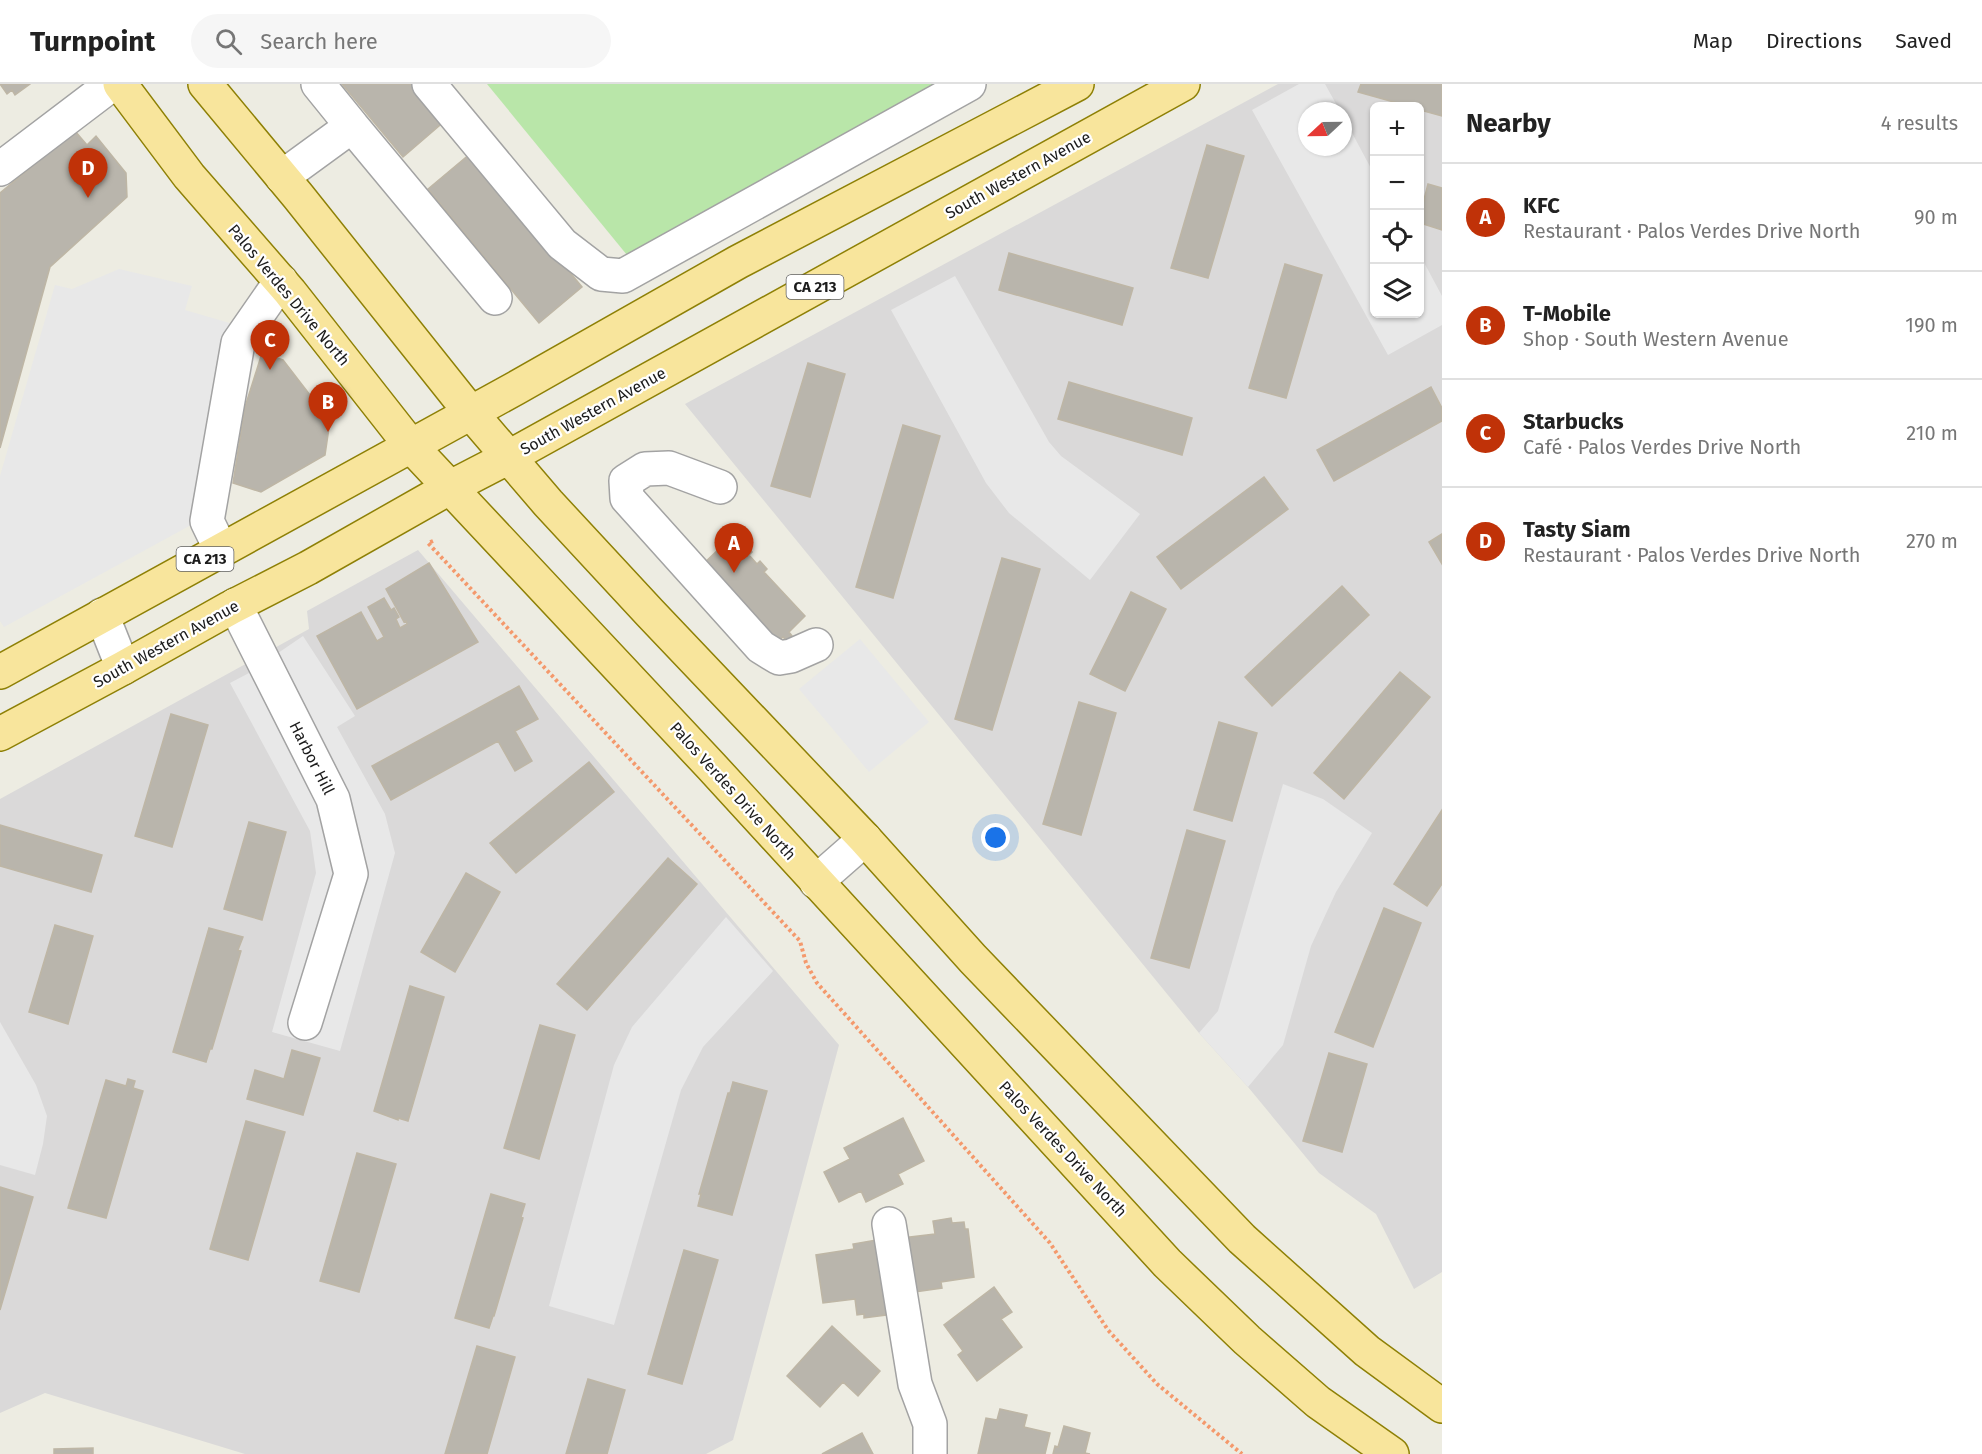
<!DOCTYPE html>
<meta charset="utf-8">
<style>
:root{--surface:#fff;--page:#f6f6f6;--text:#222;--muted:#767676;--line:#e0e0e0;--accent:#c03208}
body{margin:0;font-family:"Fira Sans",sans-serif;background:var(--page);color:var(--text)}
.controls{position:absolute;right:18px;top:18px;display:grid;overflow:hidden;border-radius:9px;box-shadow:0 2px 4px #0004}
.controls button{width:54px;height:54px;display:grid;place-items:center;padding:0;border:0;border-bottom:2px solid var(--line);background:var(--surface);color:var(--text);font:30px sans-serif}
.compass{position:absolute;left:1298px;top:18px;width:54px;height:54px;border-radius:50%;background:var(--surface);box-shadow:0 2px 4px #0004;rotate:248deg}
.you{position:absolute;left:996px;top:754px;width:21px;height:21px;margin:-15px;border:4px solid #fff;border-radius:50%;background:#1a73e8;box-shadow:0 0 0 9px #1a73e833}
.badge{display:grid;place-items:center;width:39px;height:39px;border-radius:50%;background:var(--accent);color:#fff;font-size:20px;font-weight:700}
.pin{position:absolute;translate:-50% -50px;filter:drop-shadow(0 2px 3px #0008)}
.pin::after{content:'';position:absolute;top:32px;width:21px;height:18px;background:inherit;clip-path:polygon(0 0,100% 0,50% 100%)}
.list{margin:0;padding:0;list-style:none}
h2{display:flex;justify-content:space-between;align-items:center;height:78px;margin:0;padding:0 24px;font-size:26px}
h2 small{font-size:20px;font-weight:400;color:var(--muted)}
.list li{display:grid;grid-template-columns:39px 1fr auto;gap:18px;align-items:center;box-sizing:border-box;height:108px;padding:0 24px;border-top:2px solid var(--line)}
.list b{display:block;font-size:22px;white-space:nowrap}
.list p{margin:0;font-size:20px;white-space:nowrap;color:var(--muted)}
.list em{font-size:20px;font-style:normal;color:var(--muted)}
.icon{flex:none;width:33px;height:33px;fill:none;stroke:currentColor;stroke-width:2;stroke-linecap:round;stroke-linejoin:round}
.map{position:relative;flex:none;width:1442px;height:1370px;overflow:hidden}
header{display:flex;align-items:center;gap:36px;box-sizing:border-box;height:84px;padding:0 30px;background:var(--surface);border-bottom:2px solid var(--line)}
header strong{font-size:28px}
nav{display:flex;gap:33px;margin-inline-start:auto;font-size:21px}
.search{width:420px;height:54px;background:var(--page);display:flex;align-items:center;gap:15px;box-sizing:border-box;padding:0 21px;border-radius:33px;color:var(--muted);font-size:22px}
main{display:flex}
aside{flex:1;background:var(--surface)}
.map>svg:first-child{display:block}
</style>
<header>
<strong>Turnpoint</strong>
<div class="search"><svg class="icon" aria-label="search" viewBox="0 0 24 24"><circle cx="10" cy="10" r="6"/><path d="M15 15l6 6"/></svg>Search here</div>
<nav><a>Map</a><a>Directions</a><a>Saved</a></nav>
</header>
<main>
<div class="map">
<svg width="1442" height="1370" viewBox="0 0 1442 1370">
<rect width="100%" height="100%" fill="#edece2"/>
<path fill="#dad9d9" fill-rule="evenodd" d="M1278,0H1442V1188L1414,1205L1376,1130L1319,1089L1248,1003L1199,949L685,320ZM1374,22H1420V230H1374ZM1307,27H1343V63H1307Z
M418,466L839,961L733,1356L706,1370H245L45,1309L0,1329V715L309,545L307,527Z"/>
<path fill="#b9e6a9" d="M487,0H956L636,182Z"/>
<path fill="#e8e8e8" d="M1299,0H1325L1340,27H1307V63H1343V32L1374,90V230H1420V171L1442,212V241L1388,271L1252,26Z
M119,185L192,202L185,226L260,248L226,422L4,543L0,537V392L55,201L72,205Z
M955,192L1049,358L1061,372L1140,430L1090,496L1009,429L986,399L891,226Z
M303,552L355,632L337,643L385,730L395,769L340,967L272,948L316,789L310,747L230,599L249,589Z
M860,555L929,638L869,688L799,605Z
M1283,700L1323,715L1372,749L1336,808L1311,862L1283,961L1248,1003L1199,949L1218,927Z
M726,833L773,887L703,963L681,1006L614,1241L549,1222L614,981L632,943Z
M0,938L36,1001L47,1032L43,1060L35,1091L0,1081Z"/>
<path fill="#b9b5ac" stroke="#beb6a5" stroke-width="1.5" d="M0,0H30L15,11L12,6L7,10Z
M342,0H416L446,36L403,73Z
M1361,0H1442V32L1420,26V22H1408L1358,8Z
M75,47L87,61L96,52L126,89L127,113L50,183L0,364V109Z
M1207,61L1244,72L1208,194L1171,184Z
M471,69L582,203L539,239L428,105Z
M1428,100L1442,104V146L1420,139V131Z
M1009,169L1133,204L1122,241L999,206Z
M1285,180L1322,191L1286,314L1249,304Z
M262,269L283,276L330,337L325,371L261,408L233,399L245,323Z
M808,279L845,290L810,413L771,402Z
M1069,298L1192,334L1182,371L1058,335Z
M1431,303L1442,324V337L1334,397L1317,366Z
M903,341L940,352L893,514L856,503Z
M1264,393L1288,425L1181,505L1157,473Z
M1442,450V480L1429,458Z
M727,452L730,455L732,453L742,463L745,461L752,468L749,471L757,480L760,477L767,485L764,488L805,532L789,548L792,552L787,557L783,553L773,562L699,484L723,461L720,458Z
M1002,474L1040,485L992,646L955,635Z
M429,479L478,558L357,625L317,552L361,528L377,557L384,553L368,523L384,514L391,526L394,524L399,533L396,535L400,544L407,540L406,537L404,538L386,505Z
M1342,502L1369,531L1272,622L1245,593Z
M1131,508L1166,525L1125,607L1090,590Z
M1400,588L1430,613L1344,715L1314,689Z
M519,602L538,635L515,647L532,677L515,687L498,657L391,716L372,682Z
M1079,618L1116,629L1081,751L1043,740Z
M171,630L208,641L172,763L135,752Z
M1219,638L1257,649L1232,737L1194,726Z
M589,678L614,708L516,789L490,759Z
M1442,726V800L1427,822L1394,800Z
M249,738L286,748L262,836L224,825Z
M0,741L102,771L91,808L0,782Z
M1187,746L1225,757L1189,884L1151,874Z
M668,774L697,800L587,926L557,900Z
M466,789L500,808L455,888L421,868Z
M1384,824L1421,839L1373,963L1335,948Z
M55,841L93,852L68,940L29,928Z
M209,844L243,853L238,866L241,867L212,965H210L206,978L173,968Z
M410,902L444,913L408,1037L398,1034V1036L374,1027Z
M540,941L575,951L539,1075L504,1064Z
M292,966L320,974L303,1031L247,1015L255,986L284,995Z
M1329,969L1367,980L1342,1068L1303,1057Z
M128,995L135,997L133,1004L143,1007L106,1134L68,1124L106,996L126,1002Z
M733,998L767,1007L732,1131L698,1122L701,1110H699L728,1009H730Z
M903,1034L924,1077L898,1090L903,1100L866,1118L861,1107L839,1118L824,1088L850,1075L844,1064Z
M246,1037L285,1048L248,1176L210,1165Z
M357,1069L396,1080L359,1208L320,1197Z
M0,1103L33,1113L0,1226Z
M491,1110L525,1120L521,1133L523,1134L494,1232H493L489,1244L455,1234Z
M951,1134L952,1139L964,1138L965,1145H968L974,1193L941,1198L942,1204L908,1209L902,1154L935,1150L933,1137Z
M876,1156L890,1225L886,1226V1231L864,1234V1230L857,1231L855,1215L823,1219L816,1171L854,1165L853,1160Z
M684,1166L718,1176L682,1300L648,1290Z
M994,1203L1012,1228L1001,1235L1022,1263L977,1297L958,1271L963,1267L944,1241Z
M832,1242L880,1287L858,1312L843,1298L820,1323L787,1292Z
M477,1262L515,1273L487,1370H445Z
M588,1295L625,1306L607,1370H566Z
M1000,1325L1027,1331L1024,1343L1050,1349L1045,1370H978L986,1334L997,1336Z
M1064,1342L1090,1349L1085,1369L1090,1370H1053L1055,1362L1058,1363Z
M862,1349L873,1370H822Z
M93,1364V1370H54V1365Z"/>
<g fill="none" stroke-linecap="round" stroke-linejoin="round">
<defs>
<path id="minor" d="M429,0L562,160L601,190L623,192L969,0
M352,42L495,214
M0,85L112,0
M282,93L352,42L318,0
M720,403L669,384L645,385L626,397L627,414L761,563L779,574L791,572L816,561
M221,466L207,437L238,259L281,197
M235,521L333,715L351,790L305,939
M102,531L123,584
M816,798L865,755
M889,1140L915,1300L930,1340V1370"/>
<path id="major" d="M120,0L189,92L290,208L411,362L711,682L1167,1179L1247,1256L1318,1318L1392,1370
M205,0L298,112L471,329L548,419L650,529L865,755L973,875L1242,1155L1367,1267L1442,1322
M0,588L516,304L738,178L1077,0
M0,650L123,584L230,524L308,484L449,404L509,373L1183,0"/>
</defs>
<use href="#minor" stroke="#a3a3a3" stroke-width="36"/>
<use href="#major" stroke="#8e8006" stroke-width="36"/>
<path stroke="#f4996c" stroke-width="4" stroke-dasharray="3 3" stroke-linecap="butt" d="M433,457L428,459L800,857L806,879L817,899L1050,1159L1108,1246L1157,1300L1242,1370"/>
<use href="#minor" stroke="#fff" stroke-width="33"/>
<use href="#major" stroke="#f8e59c" stroke-width="33"/>
</g>
<g text-anchor="middle" dominant-baseline="central" stroke-width="4.5" stroke-linejoin="round" paint-order="stroke">
<g fill="#fff" stroke="#606060" stroke-width="1.5">
<rect x="786.5" y="191" width="57" height="24" rx="4.5"/>
<rect x="176.5" y="463" width="57" height="24" rx="4.5"/>
</g>
<g font-size="15" font-weight="bold" fill="#1c1c1c">
<text x="815" y="203">CA 213</text>
<text x="205" y="475">CA 213</text>
</g>
<g font-size="16" fill="#1c1c1c" stroke="#fff">
<text transform="translate(1018 91) rotate(-29)">South Western Avenue</text>
<text transform="translate(289 211) rotate(50)">Palos Verdes Drive North</text>
<text transform="translate(593 327) rotate(-29)">South Western Avenue</text>
<text transform="translate(166 560) rotate(-29)">South Western Avenue</text>
<text transform="translate(312 674) rotate(63)">Harbor Hill</text>
<text transform="translate(733 707) rotate(48)">Palos Verdes Drive North</text>
<text transform="translate(1063 1065) rotate(47)">Palos Verdes Drive North</text>
</g>
</g>
</svg>
<div class="controls">
<button>+</button>
<button>−</button>
<button><svg class="icon" aria-label="locate" viewBox="0 0 24 24"><circle cx="12" cy="12" r="6"/><path d="M12 2v4M12 18v4M2 12h4M18 12h4"/></svg></button>
<button><svg class="icon" aria-label="layers" viewBox="0 0 24 24"><path d="M12 4l9 5-9 5-9-5zM3 14l9 5 9-5"/></svg></button>
</div>
<svg class="compass" viewBox="-18 -18 36 36"><path d="M0-13l5 13h-10z" fill="#e53935"/><path d="M0 13l5-13h-10z" fill="#767676"/></svg>
<div class="you"></div>
<div class="pin badge" style="left:734px;top:489px">A</div>
<div class="pin badge" style="left:328px;top:348px">B</div>
<div class="pin badge" style="left:270px;top:286px">C</div>
<div class="pin badge" style="left:88px;top:114px">D</div>
</div>
<aside>
<h2>Nearby<small>4 results</small></h2>
<ul class="list">
<li><span class="badge">A</span><div><b>KFC</b><p>Restaurant · Palos Verdes Drive North</p></div><em>90 m</em></li>
<li><span class="badge">B</span><div><b>T-Mobile</b><p>Shop · South Western Avenue</p></div><em>190 m</em></li>
<li><span class="badge">C</span><div><b>Starbucks</b><p>Café · Palos Verdes Drive North</p></div><em>210 m</em></li>
<li><span class="badge">D</span><div><b>Tasty Siam</b><p>Restaurant · Palos Verdes Drive North</p></div><em>270 m</em></li>
</ul>
</aside>
</main>
